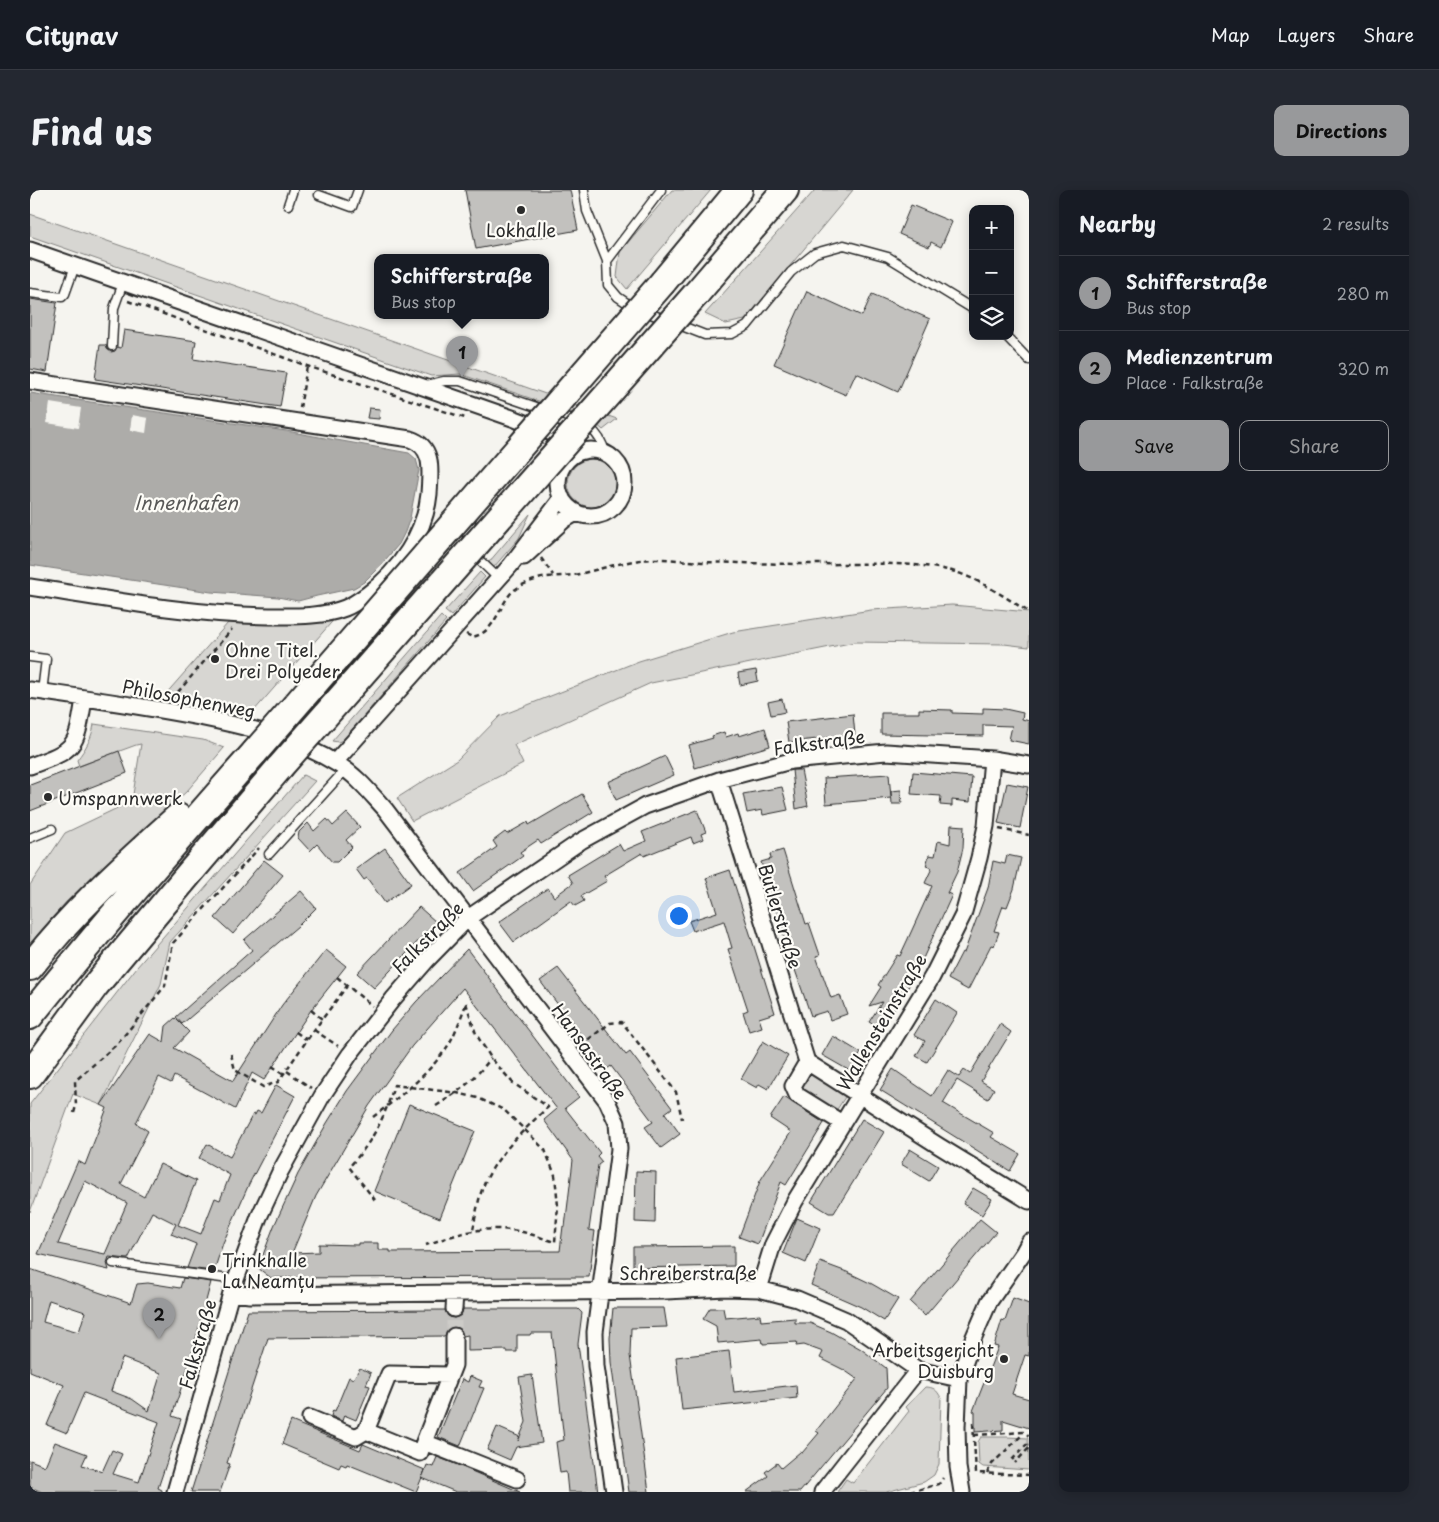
<!DOCTYPE html>
<meta charset="utf-8">
<style>
:root{--surface:#171b24;--page:#242831;--text:#f1f3f6;--muted:#9ea1a6;--line:#363941;--accent:#98999b}
body{margin:0;font-family:"Playpen Sans",sans-serif;background:var(--page);color:var(--text)}
.controls{position:absolute;right:15px;top:15px;display:grid;overflow:hidden;border-radius:10px;box-shadow:0 2px 12px #0003}
.controls button{width:45px;height:45px;display:grid;place-items:center;padding:0;border:0;border-bottom:1px solid var(--line);background:var(--surface);color:var(--text);font:25px sans-serif}
.you{position:absolute;left:648px;top:725px;width:18px;height:18px;margin:-12px;border:4px solid #fff;border-radius:50%;background:#1a73e8;box-shadow:0 0 0 8px #1a73e833}
.badge{display:grid;place-items:center;width:32px;height:32px;border-radius:50%;background:var(--accent);color:#111;font-size:16px;font-weight:700}
.pin{position:absolute;translate:-50% -41px;filter:drop-shadow(0 1px 2px #0008)}
.pin::after{content:'';position:absolute;top:26px;width:18px;height:15px;background:inherit;clip-path:polygon(0 0,100% 0,50% 100%)}
.popup{position:absolute;left:344px;top:64px;width:175px;height:65px;box-sizing:border-box;display:grid;place-content:center;border-radius:10px;background:var(--surface);filter:drop-shadow(0 1px 4px #0005);font-size:16px;white-space:nowrap;color:var(--muted)}
.popup b{font-size:19px;color:var(--text)}
.popup::after{content:'';position:absolute;left:50%;top:100%;margin-left:-10px;border:10px solid transparent;border-top-color:var(--surface)}
.list{margin:0;padding:0;list-style:none}
h2{display:flex;justify-content:space-between;align-items:center;height:65px;margin:0;padding:0 20px;font-size:21px}
h2 small{font-size:16px;font-weight:400;color:var(--muted)}
.list li{display:grid;grid-template-columns:32px 1fr auto;gap:15px;align-items:center;box-sizing:border-box;height:75px;padding:0 20px;border-top:1px solid var(--line)}
.list b{display:block;font-size:19px;white-space:nowrap}
.list p{margin:0;font-size:16px;white-space:nowrap;color:var(--muted)}
.list em{font-size:16px;font-style:normal;color:var(--muted)}
.actions{display:flex;gap:10px;padding:15px 20px}
.actions a{flex:1;padding:11px 0;border:1px solid var(--accent);border-radius:10px;text-align:center;font-size:18px;color:var(--accent)}
.actions .main{background:var(--accent);color:#111}
.icon{flex:none;width:28px;height:28px;fill:none;stroke:currentColor;stroke-width:2;stroke-linecap:round;stroke-linejoin:round}
.map{position:relative;flex:none;width:999px;height:1302px;overflow:hidden;border-radius:10px}
header{display:flex;align-items:center;gap:30px;box-sizing:border-box;height:70px;padding:0 25px;background:var(--surface);border-bottom:1px solid var(--line)}
header strong{font-size:24px}
nav{display:flex;gap:28px;margin-inline-start:auto;font-size:18px}
.intro{display:flex;align-items:center;justify-content:space-between;box-sizing:border-box;height:120px;padding:0 30px}
h1{margin:0;font-size:35px}
.button{padding:12px 22px;border-radius:10px;background:var(--accent);color:#111;font-size:18px;font-weight:700}
main{display:flex;gap:30px;padding:0 30px}
aside{flex:1;background:var(--surface);border-radius:10px;box-shadow:0 2px 12px #0003}
.map>svg:first-child{display:block}
</style>
<header>
<strong>Citynav</strong>
<nav><a>Map</a><a>Layers</a><a>Share</a></nav>
</header>
<div class="intro"><h1>Find us</h1><a class="button">Directions</a></div>
<main>
<div class="map">
<svg width="999" height="1302" viewBox="0 0 999 1302">
<rect width="100%" height="100%" fill="#f5f4ef"/>
<filter id="ink" filterUnits="userSpaceOnUse"><feTurbulence type="fractalNoise" baseFrequency=".02" numOctaves="2"/><feDisplacementMap in="SourceGraphic" scale="10" xChannelSelector="R" yChannelSelector="G"/><feConvolveMatrix kernelMatrix="1 2 1 2 8 2 1 2 1" color-interpolation-filters="sRGB"/></filter>
<g filter="url(#ink)">
<path fill="#d7d6d2" stroke="#81807e" d="M642,0H681L597,99L587,87L590,62Z
M785,0H823L715,130L696,134L675,124Z
M0,24L587,229L573,240L566,234L552,226L430,184L401,186L0,46Z
M538 293a24 24 0 1 1 48 0a24 24 0 1 1-48 0Z
M500,324L489,348L464,377L459,372Z
M450,382L455,387L421,426L415,421Z
M922,415L999,422V457L974,454L825,452L621,493L484,555L493,574L382,631L367,608L427,570L470,526L609,471L703,442L841,420Z
M307,426L223,522L134,506L198,433Z
M411,426L416,431L313,550L308,552L302,551Z
M64,534L173,550L194,558L157,601L36,712L0,754V695L35,643L102,611L111,554L106,555L49,576L47,570C56,558 62,548 64,534Z
M273,585L285,591L140,752L131,794L71,915L43,904L0,1022V914L107,777Z
M781,882L817,904L804,924L770,899Z
M895,1197C904,1197 907,1200 911,1208L909,1274L904,1285L894,1292L856,1302H807L816,1289L823,1293L879,1221L876,1217Z
M951,1247H977L998,1248L999,1280L953,1277L949,1274L948,1252Z"/>
<path fill="#adaca9" stroke="#797877" d="M0,203L256,241L379,263L386,269L389,280L380,328L375,342L369,354L349,377L334,392L324,398L287,406L268,411L248,407L181,402L0,375Z"/>
<path fill="#f5f4ef" d="M20,213L51,218L48,238L17,233Z
M102,225L118,228L116,243L100,240Z"/>
<path fill="#c2c1be" stroke="#2b2b2b" fill-rule="evenodd" d="M435,0H540L548,40L446,59Z
M881,15L922,32L911,57L901,52L899,57L869,44Z
M777,101L832,126L842,104L900,129L868,202L826,183L816,205L744,174Z
M0,109L27,113L17,182L0,179Z
M94,140L166,151L163,169L256,183L250,217L65,189L70,155H76L77,159L81,162L85,161L87,157L91,158Z
M339,218L350,219L349,229L337,228Z
M726,480L728,491L710,495L708,483Z
M752,509L755,522L741,525L738,512Z
M953,518L975,519L993,523L992,529L999,531V554L979,550L982,536L953,535V546L851,544V523H889V519L922,520V523L953,524Z
M823,524L825,545L759,552L756,532Z
M735,538L740,556L665,578L659,555L683,548L682,546L694,542L696,547L708,543L709,546Z
M89,561L97,583L0,621V595Z
M635,566L644,585L586,610L578,592Z
M762,580H771L778,616L766,619Z
M883,582L942,587L940,612L922,610V616L910,615L911,606L881,604Z
M859,584L861,608L796,614L794,588Z
M977,593L998,597L990,638L968,633Z
M752,597L758,620L733,625L732,620L717,623L713,604Z
M871,600L872,614H862L861,601Z
M552,604L563,622L511,654L508,650L490,662L493,666L443,701L430,683L467,657L463,651L475,642L477,644L498,632L499,635Z
M667,620L676,642L671,644L673,649L663,653L661,647L614,666L612,663L574,686L577,691L551,706L554,711L545,716L541,711L484,752L469,732L518,698L524,707L543,693L538,685L589,654L593,661L616,651L612,642Z
M317,623L330,637L316,650L322,657L307,672H302L287,654L280,661L268,648L269,642L278,633L284,641L297,629L303,636Z
M921,635L934,636L933,658L927,682L917,703L922,705L890,775L884,772L873,790L880,794L851,839L839,832L852,812L839,816L851,797L848,795L867,765L870,766L877,751L902,696L895,693L902,678L896,676L899,665L905,666L908,651L920,654Z
M355,658L381,694L355,713L337,688L334,690L326,679Z
M753,660L776,734L779,733L790,765L786,766L801,808L810,805L817,824L800,830L797,821L781,826L756,754L731,672L741,669L740,664Z
M977,665L991,668L984,699L977,717L973,716L964,741L969,742L964,756L961,755L938,800L918,789L932,762L934,763L958,698L963,671L975,674Z
M234,670L253,685L203,744L185,728Z
M700,680L745,823L729,828L732,837L719,841L713,822L718,820L698,759L702,758L694,731L663,741L659,731L687,722L676,688Z
M271,701L286,718L268,736L152,834L146,827L222,760L214,750Z
M389,717L406,732L344,798L327,783Z
M437,759L549,907L535,918L570,963L567,966L572,972L568,975L559,1040L565,1041L559,1087L241,1088L228,1078L244,1036L268,984L297,933L317,901L362,840L386,812ZM433,798L527,919L514,930L543,970L535,1037L533,1036L530,1061L360,1062V1060H348V1053H328V1055L289,1054V1062L262,1063L286,1006L339,916L382,856Z
M296,760L316,776L281,820L234,890L222,883L205,919L144,886L141,893L129,887L106,933L118,941L91,994L114,1007L130,974L166,991L148,1035L171,1044L185,1008L190,1010L200,985L169,968L177,954L200,967L223,924L225,925L227,921L231,923L246,895L265,906L219,994L193,1053L184,1081L157,1078L166,1054L141,1044L146,1034L122,1022L98,1069L79,1067L77,1073L79,1080L8,1064L48,971L55,975L77,918L71,915L120,844L134,852L136,836L145,828L159,842L144,858L203,891L252,815ZM55,991L97,1013L75,1064L28,1054Z
M528,778L596,865L600,862L642,918L635,923L650,944L631,958L615,937L623,932L581,876L577,879L510,791Z
M906,809L927,823L897,872L886,866L895,851L884,845Z
M970,834L981,842L951,891L964,899L958,909L927,890L913,913L964,943L961,947L990,964L980,981L850,900L863,879L902,906L918,880L929,887L934,880L940,884Z
M803,846L831,863L820,881L792,865Z
M733,851L758,866L738,899L729,894L727,898L711,889Z
M754,907L794,933L756,995L751,992L728,1054L709,1047L730,991L761,942L740,928Z
M379,914L445,941L410,1028L344,1001Z
M832,929L854,942L804,1023H799L781,1012Z
M880,959L908,976L899,991L871,974Z
M606,981L626,982L625,1033L605,1032Z
M943,998L962,1009L952,1025L933,1014Z
M767,1028L790,1038L776,1073L753,1063Z
M950,1029L966,1042L895,1126L880,1112Z
M704,1056V1076L603,1078V1057Z
M790,1072L817,1082L842,1094L868,1109L854,1131L831,1117L781,1095Z
M0,1079L101,1113L107,1094L118,1093L150,1098L153,1088L181,1092L160,1171L142,1226L151,1229L128,1298L132,1300V1302H12L0,1297V1270L15,1276L25,1252L57,1264L52,1275L72,1282L82,1260L92,1264L83,1284L109,1292L129,1232L54,1203L37,1243L17,1235L34,1195L0,1181ZM19,1110L55,1122L49,1142L13,1132ZM92,1168L131,1183L119,1221L102,1209L81,1201Z
M983,1108L999,1114V1166L995,1165L982,1204L999,1209V1238L973,1230V1240L945,1242V1222L943,1221L968,1157L964,1156L972,1130L975,1131Z
M583,1118H634L637,1137L601,1138L600,1165L619,1302H599L581,1172L580,1148Z
M680,1118H693L695,1128L730,1125L731,1131L765,1128V1133H780L801,1142L831,1159L856,1178L857,1198L770,1302H716L738,1286L735,1282L747,1273L751,1278L770,1262L772,1263L789,1243L786,1241L827,1189L814,1180L790,1168L793,1162L774,1155L766,1156L767,1152L733,1154L732,1149L688,1153L686,1136L673,1129Z
M433,1119H548L552,1123L548,1154L568,1302H538L536,1282L530,1283L526,1252L534,1250L522,1143H501L500,1145H487V1162H477V1160L438,1161V1145L433,1146L429,1138L424,1137L419,1138L415,1146L238,1148L197,1273L200,1274L190,1302H161L218,1121L415,1120L418,1126L424,1128L431,1125Z
M699,1161L704,1202L766,1195L767,1208L652,1220L646,1167Z
M330,1178L341,1183L336,1195L340,1196L326,1230L314,1225L312,1231L301,1226L303,1220L305,1221L319,1187L323,1189Z
M502,1185L512,1253L486,1257L480,1270L457,1260L467,1237L490,1247L488,1251L496,1232L489,1187Z
M440,1186L452,1191L449,1197L454,1198L430,1256L408,1247L432,1189L438,1192Z
M261,1231L330,1260L333,1254L395,1280L386,1302L317,1274L316,1276L311,1274L309,1278L252,1254Z
M407,1267L423,1273L490,1302H426L392,1288L397,1275L403,1277Z"/>
<g fill="none" stroke-linecap="round" stroke-linejoin="round">
<path stroke="#cdccc8" stroke-width="15" stroke-dasharray="15 8" stroke-linecap="butt" d="M424,1146V1119"/>
<defs>
<path id="lane" d="M554,0L557,21L577,71
M631,0L577,71L578,95L588,107L603,117L675,145L702,144L717,136L761,82L785,63L814,55L858,67L943,119
M289,5L322,17L328,0
M258,15L263,0
M0,103L32,107L35,104L45,76
M976,146L999,170
M82,156L84,118L93,93
M397,195L414,191H430L515,220
M526,223C550,232 569,236 575,263
M436,353L442,325
M443,364L468,388
M0,467L16,469L12,502
M0,648L22,639
M239,664L315,580
M83,1073L206,1090"/>
<path id="street" d="M0,60L485,229L535,248L554,261
M0,191L380,249C405,257 400,283 399,304C395,344 369,381 338,404C331,409 323,415 315,418C292,427 265,426 240,426C159,425 80,409 0,397
M528 293a33 33 0 1 1 66 0a33 33 0 1 1-66 0Z
M494,367L534,330L546,323
M0,500C56,508 113,516 169,527C218,537 266,548 309,575C327,586 341,604 355,619L577,911L587,933L589,959L565,1142L566,1176L584,1302
M305,572L480,376L532,308
M0,576C47,559 46,558 54,509
M689,590L777,872L909,956L999,1011
M777,872L763,896L767,905L812,933
M729,1099L743,1054L765,1011L902,787L933,725L949,668L956,636L962,569
M201,1103L220,1105L636,1101L696,1098L729,1099L767,1109L816,1130L888,1180L929,1189
M424,1119L425,1103
M424,1146V1175L394,1252L487,1289
M280,1228L326,1247L336,1241L359,1184L420,1185
M336,1241L390,1263L394,1252
M145,1302L201,1103L229,1027L250,982L292,906L320,864L363,809L397,770L438,728L551,651L615,616L689,590L761,571L856,562L962,569L999,575
M792,1302L888,1180
M932,1302L928,1277L927,1237L929,1189L943,1149L959,1112L993,1063L999,1052"/>
<path id="highway" d="M633,92L709,0
M666,104L755,0
M0,777C43,721 96,674 148,627
M0,826C72,736 148,649 225,562
M0,885L65,796L158,685L250,577"/>
</defs>
<use href="#lane" stroke="#2b2b2b" stroke-width="11"/>
<use href="#street" stroke="#2b2b2b" stroke-width="19"/>
<use href="#highway" stroke="#2b2b2b" stroke-width="30"/>
<path stroke="#2b2b2b" stroke-width="2.5" stroke-dasharray="5 4" stroke-linecap="butt" d="M98,111L277,176L435,228
M270,218L277,176
M511,368L523,385
M436,444L442,447C465,443 468,418 481,403C488,396 498,392 508,389C521,385 535,387 549,384C575,378 600,369 627,369C642,369 657,371 672,372C710,373 748,374 786,374C831,375 878,370 922,381C948,388 976,408 999,422
M142,509L202,439
M969,639L999,645
M307,787L342,816
M436,813L446,844L461,868L483,893L518,917C492,942 460,970 450,1006C447,1017 445,1029 443,1040
M281,820L292,829
M284,840L308,856
M266,842L277,850
M551,855L580,833L592,832L646,902L652,929
M201,864L205,880L233,897L248,892L284,840L317,796
M242,876L254,884
M257,881L281,898
M406,916C430,901 444,890 461,868
M44,923L46,916L45,891L88,853L135,796L143,753L229,658
M343,927C370,906 400,884 419,854C426,842 431,827 436,814
M345,1010L319,977C342,952 355,928 364,895L427,903L448,908L474,920L494,939L515,960L525,985L528,1016L525,1052C511,1048 495,1041 480,1040C450,1036 423,1045 396,1055
M943,1233L946,1283L999,1285
M944,1245L995,1242L999,1246
M982,1270L996,1255H999V1258L985,1273
M957,1283L962,1274L993,1244
M880,1302L909,1294L913,1288"/>
<use href="#lane" stroke="#fdfcf7" stroke-width="8"/>
<use href="#street" stroke="#fdfcf7" stroke-width="15"/>
<use href="#highway" stroke="#fdfcf7" stroke-width="26"/>
<defs>
<path id="highway-bridge" d="M225,562L633,92
M250,577L666,104"/>
</defs>
<use href="#highway-bridge" stroke="#2b2b2b" stroke-width="30" stroke-linecap="butt"/>
<use href="#highway-bridge" stroke="#fdfcf7" stroke-width="26"/>
</g>
</g>
<g fill="#2b2b2b" stroke="#fdfcf7" stroke-width="2">
<circle cx="491" cy="20" r="5"/>
<circle cx="185" cy="469" r="5"/>
<circle cx="18" cy="607" r="5"/>
<circle cx="182" cy="1079" r="5"/>
<circle cx="974" cy="1169" r="5"/>
</g>
<g text-anchor="middle" dominant-baseline="central" stroke-width="4.5" stroke-linejoin="round" paint-order="stroke">
<g font-size="18" fill="#2b2b2b" stroke="#fdfcf7" text-anchor="start">
<text x="491" y="39" text-anchor="middle">Lokhalle</text>
<text x="195" y="459">Ohne Titel.<tspan x="195" dy="21">Drei Polyeder</tspan></text>
<text x="28" y="607">Umspannwerk</text>
<text x="192" y="1069">Trinkhalle<tspan x="192" dy="21">La Neamțu</tspan></text>
<text x="964" y="1159" text-anchor="end">Arbeitsgericht<tspan x="964" dy="21">Duisburg</tspan></text>
</g>
<g font-size="18" fill="#2b2b2b" stroke="#fdfcf7">
<text transform="translate(159 508) rotate(11)">Philosophenweg</text>
<text transform="translate(789 552) rotate(-8)">Falkstraße</text>
<text transform="translate(751 726) rotate(73)">Butlerstraße</text>
<text transform="translate(397 747) rotate(-45)">Falkstraße</text>
<text transform="translate(851 832) rotate(-59)">Wallensteinstraße</text>
<text transform="translate(560 861) rotate(54)">Hansastraße</text>
<text x="658" y="1082">Schreiberstraße</text>
<text transform="translate(167 1154) rotate(-74)">Falkstraße</text>
</g>
<g font-size="19" font-style="italic" fill="#585857" stroke="#fdfcf7">
<text x="156" y="312">Innenhafen</text>
</g>
</g>
</svg>
<div class="controls">
<button>+</button>
<button>−</button>
<button><svg class="icon" aria-label="layers" viewBox="0 0 24 24"><path d="M12 4l9 5-9 5-9-5zM3 14l9 5 9-5"/></svg></button>
</div>
<div class="you"></div>
<div class="pin badge" style="left:432px;top:187px">1</div>
<div class="popup"><b>Schifferstraße</b>Bus stop</div>
<div class="pin badge" style="left:129px;top:1149px">2</div>
</div>
<aside>
<h2>Nearby<small>2 results</small></h2>
<ul class="list">
<li><span class="badge">1</span><div><b>Schifferstraße</b><p>Bus stop</p></div><em>280 m</em></li>
<li><span class="badge">2</span><div><b>Medienzentrum</b><p>Place · Falkstraße</p></div><em>320 m</em></li>
</ul>
<div class="actions"><a class="main">Save</a><a>Share</a></div>
</aside>
</main>
